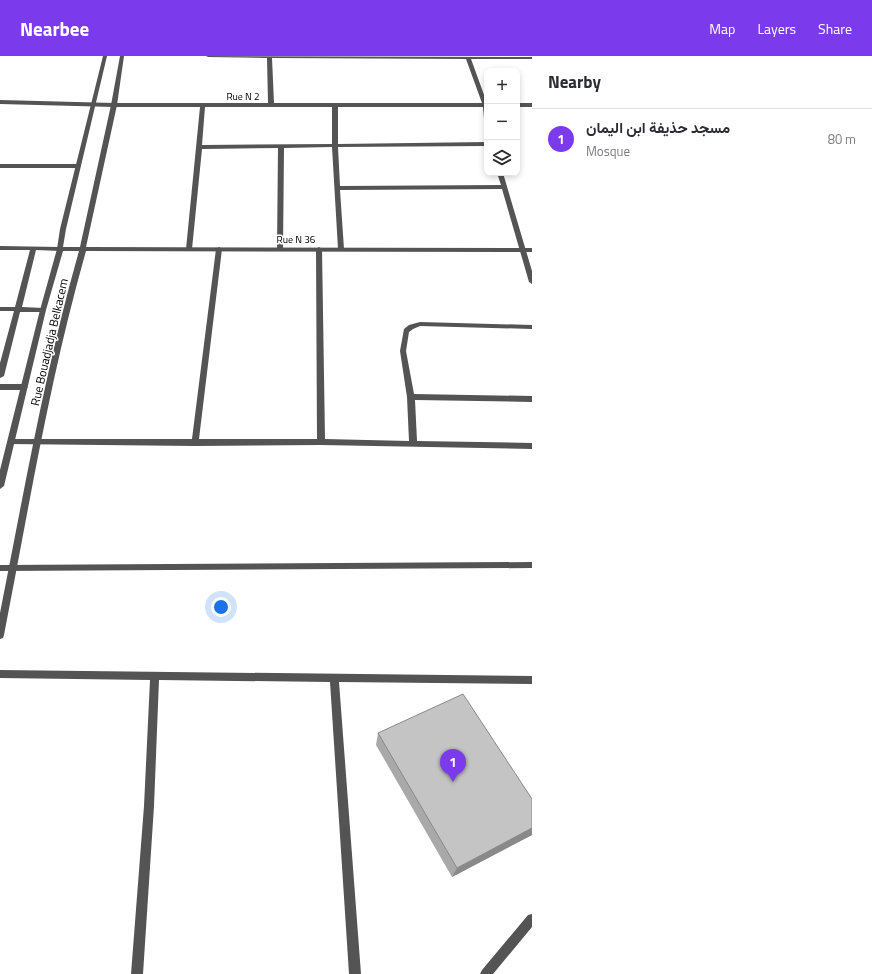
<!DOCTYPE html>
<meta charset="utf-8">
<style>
:root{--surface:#fff;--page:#f2f2f3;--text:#2b2b33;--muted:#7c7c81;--line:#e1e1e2;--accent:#7c3aed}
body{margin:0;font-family:"Titillium Web",Vazirmatn,sans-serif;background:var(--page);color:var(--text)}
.controls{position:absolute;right:12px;top:12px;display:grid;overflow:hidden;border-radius:8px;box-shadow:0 2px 6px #0003}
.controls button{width:36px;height:36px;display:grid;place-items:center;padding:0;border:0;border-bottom:1px solid var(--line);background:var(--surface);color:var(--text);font:20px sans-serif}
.you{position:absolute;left:221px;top:551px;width:14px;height:14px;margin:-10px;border:3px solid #fff;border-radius:50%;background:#1a73e8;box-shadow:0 0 0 6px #1a73e833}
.badge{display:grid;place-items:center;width:26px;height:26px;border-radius:50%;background:var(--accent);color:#fff;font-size:13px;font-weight:700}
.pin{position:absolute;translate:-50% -33px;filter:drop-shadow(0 1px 2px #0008)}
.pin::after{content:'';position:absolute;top:21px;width:14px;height:12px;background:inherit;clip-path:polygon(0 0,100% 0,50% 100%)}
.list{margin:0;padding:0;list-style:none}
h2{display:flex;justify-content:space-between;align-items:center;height:52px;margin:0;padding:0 16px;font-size:17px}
h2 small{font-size:13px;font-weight:400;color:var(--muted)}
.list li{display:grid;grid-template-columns:26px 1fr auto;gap:12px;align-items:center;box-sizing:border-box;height:60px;padding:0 16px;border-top:1px solid var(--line)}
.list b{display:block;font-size:15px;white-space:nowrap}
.list p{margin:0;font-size:13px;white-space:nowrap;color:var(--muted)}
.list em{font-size:13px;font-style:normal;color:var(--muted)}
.icon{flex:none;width:22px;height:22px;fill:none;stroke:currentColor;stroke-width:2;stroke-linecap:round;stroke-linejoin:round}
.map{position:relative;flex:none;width:532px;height:918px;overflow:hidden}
header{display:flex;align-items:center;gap:24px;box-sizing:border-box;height:56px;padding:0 20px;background:var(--accent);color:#fff}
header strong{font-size:19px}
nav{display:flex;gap:22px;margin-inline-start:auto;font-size:14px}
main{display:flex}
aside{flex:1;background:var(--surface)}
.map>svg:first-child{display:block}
</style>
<header>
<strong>Nearbee</strong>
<nav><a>Map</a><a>Layers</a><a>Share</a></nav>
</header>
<main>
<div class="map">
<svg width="532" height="918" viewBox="0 0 532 918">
<rect width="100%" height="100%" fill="#fff"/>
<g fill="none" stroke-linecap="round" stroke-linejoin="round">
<path fill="#545454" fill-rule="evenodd" d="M206,0L532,1V3H471L487,47V64L484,62L483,51H338V88L487,86V90L338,91L340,130L501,129L497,117H503L532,215V228L529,226L502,133L340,134L344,193L341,195L338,193L332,91L284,92L283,193L280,195L277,193L278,92L202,93L192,193L189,195L186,193L200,51H114L0,48V44L114,47H268L267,2L208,1ZM272,2L466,3L482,47H274ZM205,51H332V88L202,89Z
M517,47H532V51H517Z
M0,108H78L81,110L78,112H0Z
M0,190L60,191L63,193L60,195L36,194L22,251L43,252L46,254L43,256H20L4,320L0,322V307L14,255H0V251H15L30,194H0Z
M219,191L222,193L199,383H317L316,193L319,191L322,193L325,383L409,385L407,341L400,295L404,273L409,269L420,266L532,269V273L420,270L413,273L409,276L406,295L414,338L532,340V346L415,344L417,385L532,387V393L321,389L195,390L8,388L7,386L11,383H192L216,193Z
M0,328H24L28,331L24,334H0Z
M532,506V512L0,515V509Z
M0,614L532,620V628L339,626L361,918H349L330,626L159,624L154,750L143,918H131L144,750L150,624L0,622Z
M532,858V871L493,918H480L482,914L528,859Z"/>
<path fill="#545454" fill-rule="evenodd" d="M103,0H107L66,173L63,191H80L111,49L120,0H124L117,49L86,191L532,192V196L86,195C50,321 29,451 4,579L3,582L0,583V557C24,436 45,314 79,195H63L46,254L4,430L0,433V414L40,254L57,193L60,173Z"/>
</g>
<path fill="#a9a9a9" d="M378,677L532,743V779L452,821L376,689Z"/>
<path fill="#898989" d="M532,772V779L452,821L457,812Z"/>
<path fill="#c4c4c4" stroke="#898989" d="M463,638L532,743V772L457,812L378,677Z"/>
<g text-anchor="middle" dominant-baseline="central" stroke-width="3" stroke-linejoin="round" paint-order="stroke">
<g font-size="10" fill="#000" stroke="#fff">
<text x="243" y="40">Rue N 2</text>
<text x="296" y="183">Rue N 36</text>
</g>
<g font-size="12" fill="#000" stroke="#fff">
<text transform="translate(49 286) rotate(-77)">Rue Bouadjadja Belkacem</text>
</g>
</g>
</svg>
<div class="controls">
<button>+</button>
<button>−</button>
<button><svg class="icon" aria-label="layers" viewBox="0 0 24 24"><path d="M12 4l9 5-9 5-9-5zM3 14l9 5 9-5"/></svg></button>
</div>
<div class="you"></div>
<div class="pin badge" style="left:453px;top:726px">1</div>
</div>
<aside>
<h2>Nearby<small></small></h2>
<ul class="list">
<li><span class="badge">1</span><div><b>مسجد حذيفة ابن اليمان</b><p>Mosque</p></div><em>80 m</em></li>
</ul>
</aside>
</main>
